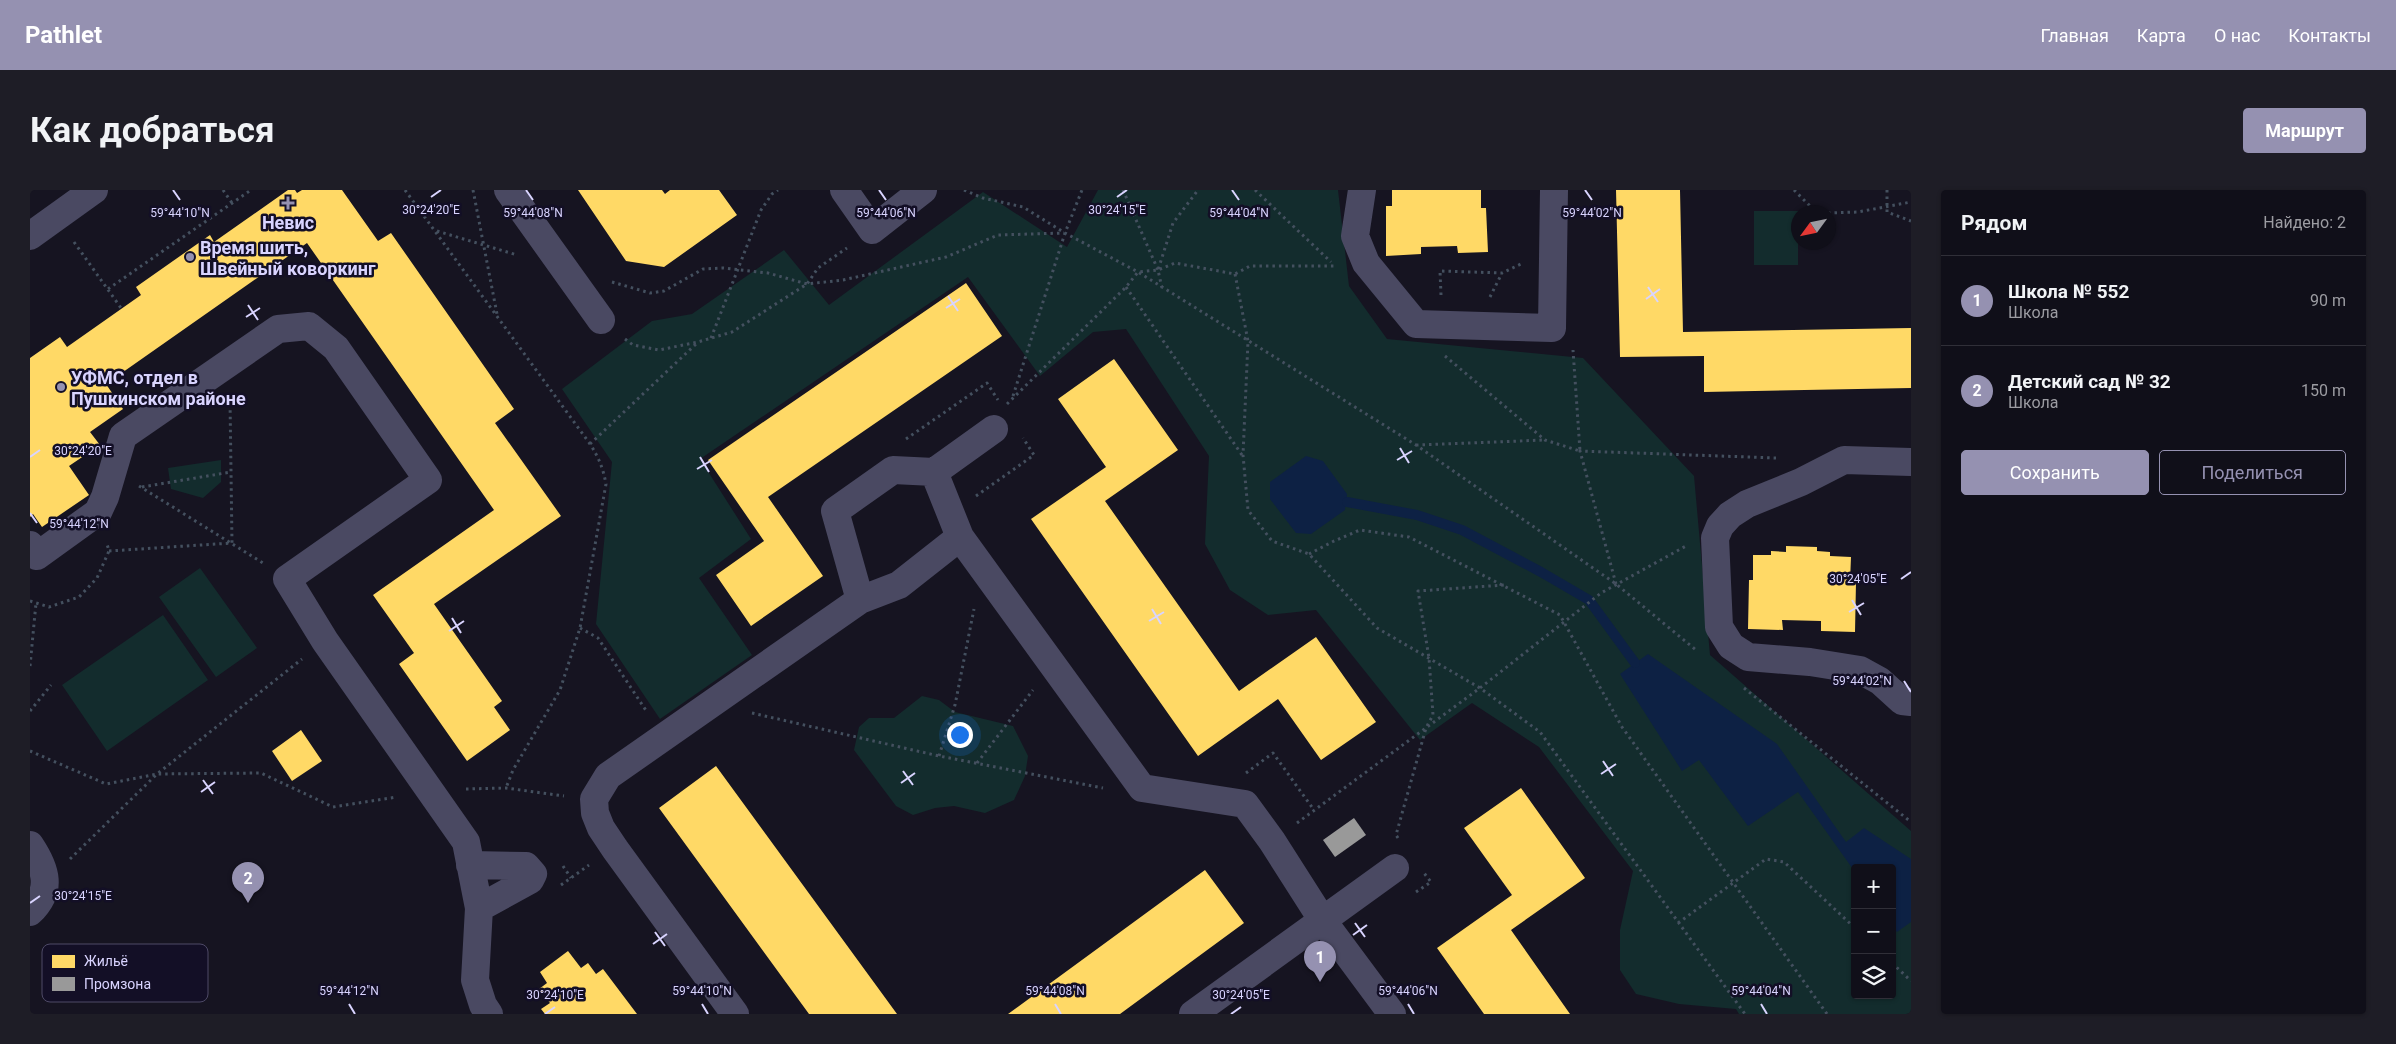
<!DOCTYPE html>
<html lang="ru">
<meta charset="utf-8">
<style>
:root{--surface:#100f19;--page:#1e1d26;--text:#f1f3f6;--muted:#9c9ca2;--line:#302f38;--accent:#9591b1}
body{margin:0;font-family:Roboto,sans-serif;background:var(--page);color:var(--text)}
.controls{position:absolute;right:15px;bottom:15px;display:grid;overflow:hidden;border-radius:5px;box-shadow:0 1px 4px #0004}
.controls button{width:45px;height:45px;display:grid;place-items:center;padding:0;border:0;border-bottom:1px solid var(--line);background:var(--surface);color:var(--text);font:25px sans-serif}
.compass{position:absolute;left:1761px;top:15px;width:45px;height:45px;border-radius:50%;background:var(--surface);box-shadow:0 1px 4px #0004;rotate:237deg}
.you{position:absolute;left:929px;top:544px;width:18px;height:18px;margin:-12px;border:4px solid #fff;border-radius:50%;background:#1a73e8;box-shadow:0 0 0 8px #1a73e833}
.badge{display:grid;place-items:center;width:32px;height:32px;border-radius:50%;background:var(--accent);color:#fff;font-size:16px;font-weight:700}
.pin{position:absolute;translate:-50% -41px;filter:drop-shadow(0 1px 2px #0008)}
.pin::after{content:'';position:absolute;top:26px;width:18px;height:15px;background:inherit;clip-path:polygon(0 0,100% 0,50% 100%)}
.list{margin:0;padding:0;list-style:none}
h2{display:flex;justify-content:space-between;align-items:center;height:65px;margin:0;padding:0 20px;font-size:21px}
h2 small{font-size:16px;font-weight:400;color:var(--muted)}
.list li{display:grid;grid-template-columns:32px 1fr auto;gap:15px;align-items:center;box-sizing:border-box;height:90px;padding:0 20px;border-top:1px solid var(--line)}
.list b{display:block;font-size:19px;white-space:nowrap}
.list p{margin:0;font-size:16px;white-space:nowrap;color:var(--muted)}
.list em{font-size:16px;font-style:normal;color:var(--muted)}
.actions{display:flex;gap:10px;padding:15px 20px}
.actions a{flex:1;padding:11px 0;border:1px solid var(--accent);border-radius:5px;text-align:center;font-size:18px;color:var(--accent)}
.actions .main{background:var(--accent);color:#fff}
.icon{flex:none;width:28px;height:28px;fill:none;stroke:currentColor;stroke-width:2;stroke-linecap:round;stroke-linejoin:round}
.map{position:relative;flex:none;width:1881px;height:824px;overflow:hidden;border-radius:5px}
header{display:flex;align-items:center;gap:30px;box-sizing:border-box;height:70px;padding:0 25px;background:var(--accent);color:#fff}
header strong{font-size:24px}
nav{display:flex;gap:28px;margin-inline-start:auto;font-size:18px}
.intro{display:flex;align-items:center;justify-content:space-between;box-sizing:border-box;height:120px;padding:0 30px}
h1{margin:0;font-size:35px}
.button{padding:12px 22px;border-radius:5px;background:var(--accent);color:#fff;font-size:18px;font-weight:700}
main{display:flex;gap:30px;padding:0 30px}
aside{flex:1;background:var(--surface);border-radius:5px;box-shadow:0 1px 4px #0004}
.map>svg:first-child{display:block}
</style>
<header>
<strong>Pathlet</strong>
<nav><a>Главная</a><a>Карта</a><a>О нас</a><a>Контакты</a></nav>
</header>
<div class="intro"><h1>Как добраться</h1><a class="button">Маршрут</a></div>
<main>
<div class="map">
<svg width="1881" height="824" viewBox="0 0 1881 824">
<rect width="100%" height="100%" fill="#161421"/>
<path fill="#132c2d" fill-rule="evenodd" d="M1068,0H1308L1319,96L1357,149L1553,168L1664,286L1680,465L1881,641V824H1709L1706,819L1649,814L1606,804L1590,780V740L1603,681L1509,557L1442,513L1390,550L1286,420L1238,425L1200,400L1175,354L1179,266L1096,139L1063,142L1010,186L938,87L670,269L721,349L669,388L722,465L630,529L566,434L582,272L532,199L622,131L662,124L754,60L799,115L953,2L1037,57ZM1825,678H1862V805H1825Z
M1768,21V75H1724V21Z
M191,270V292L173,308L141,299L138,278Z
M170,378L227,458L186,487L129,407Z
M133,425L178,490L77,561L32,495Z
M892,506L909,510L925,522L983,536L998,566L995,586L984,610L955,623L924,616L905,618L883,625L866,616L824,560L829,537L839,528H864Z"/>
<path fill="#0d2144" d="M1276,266L1293,271L1317,304L1315,320L1281,344L1266,343L1240,309V292Z
M1618,464L1747,554L1816,652L1834,638L1881,669V732L1867,742L1862,736V678H1825V682L1768,602L1718,636L1669,570L1652,581L1590,484Z"/>
<path fill="#ffd966" d="M258,0H265L267,3L272,0H312L348,51L361,43L484,219L465,233L531,326L404,414L472,511L464,517L480,540L437,571L369,474L384,463L343,405L464,320L277,53L76,194L93,219L60,242L70,255L39,276L59,305L12,337L3,324L0,327V168L30,147L37,157L111,105L106,97L180,45L184,52Z
M548,0H632L635,4L640,0H689L707,25L634,77L596,71Z
M1362,0H1451V18H1456L1458,62L1428,63L1427,56L1391,57V64L1356,66V16H1362Z
M1586,0H1650L1653,142L1881,138V198L1674,202V166L1590,167Z
M936,93L972,146L738,307L793,386L721,436L686,385L734,351L678,270Z
M1084,169L1148,260L1075,311L1209,501L1286,447L1346,532L1291,570L1248,509L1168,566L1001,329L1076,277L1028,209Z
M1756,356L1787,357V361L1800,362V366L1821,367L1820,392H1826L1825,442L1791,441V431L1752,430L1753,440L1718,439L1719,390H1723V365H1741V361L1756,362Z
M271,540L292,571L262,591L242,561Z
M686,576L867,824H779L629,618Z
M1491,598L1555,688L1481,740L1540,824H1454L1407,758L1482,705L1434,638Z
M1175,680L1214,733L1090,824H978Z
M538,761L551,778L558,773L566,784L573,779L607,824H515L511,819L520,813L509,799L517,793L510,782Z"/>
<path fill="#999" d="M1324,628L1336,645L1305,667L1293,650Z"/>
<g fill="none" stroke-linecap="round" stroke-linejoin="round">
<path stroke="#0d2144" stroke-width="10" d="M1317,312L1387,325L1432,340L1511,382L1559,410L1605,473"/>
<path stroke="#44505f" stroke-width="3" stroke-dasharray="2.5 4" stroke-linecap="butt" d="M193,0L202,13
M375,0L560,254C569,268 573,278 576,294L550,438L530,500L483,580L476,598
M443,0L467,124
M934,0L953,8L993,17L1035,43L1108,82L1386,255L1586,394L1666,460
M1093,0L1128,80
M1225,0L1301,72
M1764,0L1786,22
M1857,0V22L1881,31
M1798,23L1828,22L1881,12
M407,41L487,65
M44,52L91,118
M1205,84L1218,151L1213,265L1218,320L1242,351L1279,364L1347,438L1450,498L1510,542L1715,824
M582,92L620,103L634,101L673,79L693,78L738,83L777,94L813,90L916,67L968,45L1034,43
M1096,97L1212,265
M1132,98L1128,80L1143,33L1168,0
M78,99L221,0
M1411,105L1410,81L1472,83L1493,73
M1460,107L1472,83
M681,148L731,20L742,4L748,0
M595,149L603,155L629,160L668,152L702,142L777,94L788,78L817,58
M1415,166L1515,250L1550,261L1543,160
M983,206L1035,43L1052,0
M977,214L1096,97L1108,82L1128,80L1145,73L1205,84L1220,76H1306
M876,249L957,193L968,210
M560,254L667,153
M1386,255L1515,250
M109,296L233,373
M112,297L201,282
M946,306L1004,265L993,248
M79,361L202,353L200,210
M1279,364L1304,351L1330,340L1379,347L1530,425L1592,537L1797,824
M1586,394L1550,261L1746,268
M0,411L19,417L49,407L67,388L79,361L77,354
M550,438L568,448L617,522
M0,476L6,413
M1714,498L1881,632
M0,521L21,495
M722,523L909,566L1073,598
M0,561L76,594L127,584L231,583L303,617L367,607
M909,566L925,515L944,419
M947,573L1003,500
M1216,583L1243,563L1284,620
M436,599L476,598L534,606
M1267,633L1450,498L1571,403L1656,356
M1368,648L1366,645L1396,538L1403,525L1399,468L1388,401L1474,395
M40,669L127,584L272,469
M533,676L541,688
M531,695L559,675
M1386,702L1401,692L1394,683
M1648,733L1736,669L1754,672L1825,738
M1862,773L1881,791"/>
<path stroke="#4a4962" stroke-width="28" d="M478,0L571,130
M814,0L842,40L893,0
M1332,0L1325,46L1336,73L1386,134L1522,138L1524,0
M0,46L64,0
M1881,272L1814,270L1771,292L1717,314L1700,325L1690,336L1685,348L1689,437L1701,456L1718,467L1780,472L1830,480L1850,491L1872,511L1881,512
M930,347L904,282L964,239
M0,355L7,366L68,322L75,307L93,246L248,139L279,136L306,158L398,290L257,389L295,451L436,652L449,718L445,790L453,815L459,824
M830,410L805,321L863,280L904,282
M0,655C16,679 23,700 0,722
M440,675L496,676L503,684L500,690L449,718
M705,824L585,659L571,638L565,623L564,609L578,586L830,410L869,395L930,347L1112,598L1215,614L1242,651L1293,731L1362,824
M1163,824L1365,678"/>
</g>
<path fill="none" stroke="#d9d4ff" stroke-width="2" d="M143,0L150,10M496,0L503,10M849,0L856,10M1202,0L1209,10M1555,0L1562,10M401,7L411,0M1087,7L1097,0M1618,97L1628,112M918,106L928,121M1616,109L1630,99M218,115L228,130M916,118L930,109M216,127L230,118M1370,258L1379,273M0,267L10,260M670,267L679,282M1367,270L1382,261M667,279L682,270M0,323L7,333M1871,389L1881,382M1822,410L1831,425M1122,419L1131,434M1819,422L1834,413M422,428L431,443M1119,431L1134,422M419,441L434,431M1874,491L1881,502M1573,571L1583,586M873,581L883,595M1571,584L1586,574M173,590L183,604M871,593L885,583M171,602L185,592M0,713L10,706M1325,733L1335,747M625,742L635,756M1323,745L1337,735M623,754L637,744M319,814L325,824M672,814L678,824M1025,814L1031,824M1378,814L1384,824M1731,814L1737,824M515,824L525,817M1201,824L1211,817"/>
<g fill="#9591b1" stroke="#130f26" stroke-width="2">
<path d="M255.5 5.5h5v5h5v5h-5v5h-5v-5h-5v-5h5z"/>
<circle cx="160" cy="67" r="5"/>
<circle cx="31" cy="197" r="5"/>
</g>
<g text-anchor="middle" dominant-baseline="central" stroke-width="5" stroke-linejoin="round" paint-order="stroke">
<g font-size="18" font-weight="bold" fill="#d9d4ff" stroke="#130f26" text-anchor="start">
<text x="258" y="32" text-anchor="middle">Невис</text>
<text x="170" y="57">Время шить,<tspan x="170" dy="21">Швейный коворкинг</tspan></text>
<text x="41" y="187">УФМС, отдел в<tspan x="41" dy="21">Пушкинском районе</tspan></text>
</g>
</g>
<rect x="12" y="754" width="166" height="58" rx="8" fill="#130f26" stroke="#4e4a67" stroke-width="1"/>
<rect x="22" y="765" width="23" height="13" fill="#ffd966"/>
<rect x="22" y="787" width="23" height="14" fill="#999"/>
<g font-size="14" fill="#d9d4ff">
<text x="54" y="776">Жильё</text>
<text x="54" y="799">Промзона</text>
</g>
<g font-size="12" text-anchor="middle" fill="#d9d4ff" stroke="#130f26" stroke-width="5" stroke-linejoin="round" paint-order="stroke">
<text x="401" y="24">30°24'20"E</text>
<text x="1087" y="24">30°24'15"E</text>
<text x="1562" y="27">59°44'02"N</text>
<text x="150" y="27">59°44'10"N</text>
<text x="503" y="27">59°44'08"N</text>
<text x="856" y="27">59°44'06"N</text>
<text x="1209" y="27">59°44'04"N</text>
<text x="53" y="265">30°24'20"E</text>
<text x="49" y="338">59°44'12"N</text>
<text x="1828" y="393">30°24'05"E</text>
<text x="1832" y="495">59°44'02"N</text>
<text x="53" y="710">30°24'15"E</text>
<text x="319" y="805">59°44'12"N</text>
<text x="672" y="805">59°44'10"N</text>
<text x="1025" y="805">59°44'08"N</text>
<text x="1378" y="805">59°44'06"N</text>
<text x="1731" y="805">59°44'04"N</text>
<text x="525" y="809">30°24'10"E</text>
<text x="1211" y="809">30°24'05"E</text>
</g>
</svg>
<div class="controls">
<button>+</button>
<button>−</button>
<button><svg class="icon" aria-label="layers" viewBox="0 0 24 24"><path d="M12 4l9 5-9 5-9-5zM3 14l9 5 9-5"/></svg></button>
</div>
<svg class="compass" viewBox="-18 -18 36 36"><path d="M0-13l5 13h-10z" fill="#e53935"/><path d="M0 13l5-13h-10z" fill="#9c9ca2"/></svg>
<div class="you"></div>
<div class="pin badge" style="left:1290px;top:792px">1</div>
<div class="pin badge" style="left:218px;top:713px">2</div>
</div>
<aside>
<h2>Рядом<small>Найдено: 2</small></h2>
<ul class="list">
<li><span class="badge">1</span><div><b>Школа № 552</b><p>Школа</p></div><em>90 m</em></li>
<li><span class="badge">2</span><div><b>Детский сад № 32</b><p>Школа</p></div><em>150 m</em></li>
</ul>
<div class="actions"><a class="main">Сохранить</a><a>Поделиться</a></div>
</aside>
</main>
